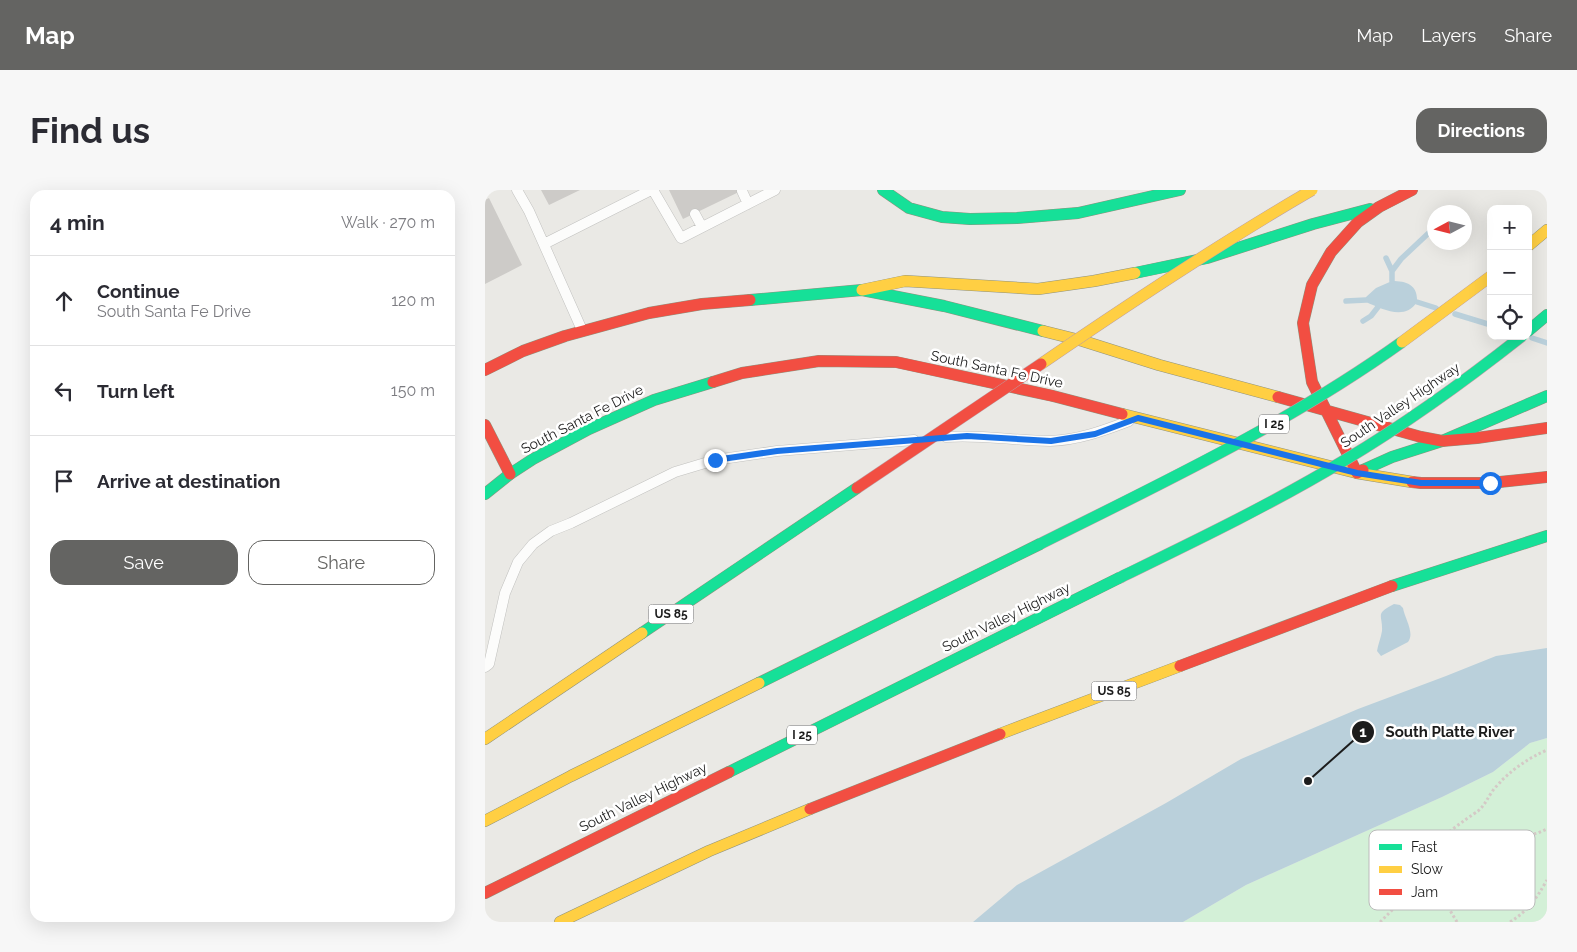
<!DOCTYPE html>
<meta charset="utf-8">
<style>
:root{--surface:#fff;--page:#f7f7f7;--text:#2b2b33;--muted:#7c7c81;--line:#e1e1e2;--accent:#646462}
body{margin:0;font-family:Raleway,sans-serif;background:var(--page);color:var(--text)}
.controls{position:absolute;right:15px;top:15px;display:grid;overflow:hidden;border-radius:10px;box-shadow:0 5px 20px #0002}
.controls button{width:45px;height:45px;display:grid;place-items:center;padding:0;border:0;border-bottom:1px solid var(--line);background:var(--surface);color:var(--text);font:25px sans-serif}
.compass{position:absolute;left:942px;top:15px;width:45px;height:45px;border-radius:50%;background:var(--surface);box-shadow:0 5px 20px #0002;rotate:263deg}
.stop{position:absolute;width:15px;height:15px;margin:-11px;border:4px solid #1a73e8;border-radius:50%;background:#fff}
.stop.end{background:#1a73e8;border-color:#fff;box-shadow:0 1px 5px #0008}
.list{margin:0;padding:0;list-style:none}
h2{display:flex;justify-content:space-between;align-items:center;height:65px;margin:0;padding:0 20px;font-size:21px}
h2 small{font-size:16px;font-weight:400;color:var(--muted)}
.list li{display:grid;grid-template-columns:32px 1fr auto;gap:15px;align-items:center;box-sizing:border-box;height:90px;padding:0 20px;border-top:1px solid var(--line)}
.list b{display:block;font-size:19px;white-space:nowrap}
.list p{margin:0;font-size:16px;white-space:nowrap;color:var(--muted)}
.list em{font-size:16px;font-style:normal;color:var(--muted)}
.actions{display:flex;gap:10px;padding:15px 20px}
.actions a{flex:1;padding:11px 0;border:1px solid var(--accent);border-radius:15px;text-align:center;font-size:18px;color:var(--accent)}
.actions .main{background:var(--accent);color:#fff}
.icon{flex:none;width:28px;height:28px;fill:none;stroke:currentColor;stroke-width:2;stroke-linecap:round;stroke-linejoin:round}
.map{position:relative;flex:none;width:1062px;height:732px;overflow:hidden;border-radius:15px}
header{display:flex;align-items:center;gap:30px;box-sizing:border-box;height:70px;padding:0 25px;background:var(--accent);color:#fff}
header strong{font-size:24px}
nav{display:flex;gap:28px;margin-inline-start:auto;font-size:18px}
.intro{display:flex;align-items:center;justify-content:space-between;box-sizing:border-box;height:120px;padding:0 30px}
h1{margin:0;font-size:35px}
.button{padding:12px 22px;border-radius:15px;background:var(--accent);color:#fff;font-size:18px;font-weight:700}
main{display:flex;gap:30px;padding:0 30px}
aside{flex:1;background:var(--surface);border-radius:15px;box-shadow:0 5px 20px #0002}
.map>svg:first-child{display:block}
</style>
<header>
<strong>Map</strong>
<nav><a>Map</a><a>Layers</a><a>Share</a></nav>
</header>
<div class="intro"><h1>Find us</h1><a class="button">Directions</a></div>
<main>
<aside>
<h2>4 min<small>Walk · 270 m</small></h2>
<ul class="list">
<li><svg class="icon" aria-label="ahead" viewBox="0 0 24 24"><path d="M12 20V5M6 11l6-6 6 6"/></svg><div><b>Continue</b><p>South Santa Fe Drive</p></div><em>120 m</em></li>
<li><svg class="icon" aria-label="left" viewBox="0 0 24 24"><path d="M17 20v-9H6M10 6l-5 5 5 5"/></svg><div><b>Turn left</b></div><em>150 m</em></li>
<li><svg class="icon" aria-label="arrive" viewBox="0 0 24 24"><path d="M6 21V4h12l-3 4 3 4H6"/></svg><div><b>Arrive at destination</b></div></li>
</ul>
<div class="actions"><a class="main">Save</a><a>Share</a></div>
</aside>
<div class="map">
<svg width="1062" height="732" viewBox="0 0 1062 732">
<rect width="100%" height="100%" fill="#eae9e5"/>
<path fill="#d3f0d7" d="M1062,548V732H698L761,695L957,607L1008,582L1045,553Z"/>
<path fill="#bad0db" d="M907,91C922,91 933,95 932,112C920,131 897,119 881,112V107L891,98Z
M909,414L915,415L918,418C920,429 930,443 923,452L896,466L892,461C893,454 896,448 897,441C898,425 889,424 909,414Z
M1062,458V548L1045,553L1008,582L957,607L761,695L698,732H488L532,695L681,613L756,569L873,519L961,486L1011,466Z"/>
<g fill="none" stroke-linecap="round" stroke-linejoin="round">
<path stroke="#bad0db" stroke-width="5.5" d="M901,68L907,81V91
M907,81L916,69L949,38
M861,111L881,110
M932,112L951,118
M970,124L1006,135
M878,131L886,126L893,117
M1047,148L1062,153"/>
</g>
<path fill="#cdcbc8" d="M56,0H95L64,15Z
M184,0H258L198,29Z
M4,8L37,75L0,94V10Z"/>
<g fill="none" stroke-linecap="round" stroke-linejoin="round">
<defs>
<path id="lane" d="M32,0L44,21L97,140
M168,0L196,48L290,0
M257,1L263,14
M210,24L217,37
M59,54L166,0
M461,247C496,244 530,251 565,251C593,250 618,241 644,231
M0,477L4,474L20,403L33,372L48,354L66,341L86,333L190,282L230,270L292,261L429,250"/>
<path id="fast" d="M398,0L424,18L457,27L485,29L532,28L593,23L695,0
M650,83L722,68L828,34L885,19
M265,110L377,100L459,116L558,141
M1043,141L1062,125
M878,280L907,267L957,251L1062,206
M0,304L25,284L48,269L104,239L169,210L228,192
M907,396L1062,346
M157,443L372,298
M274,493L555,354
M244,582L634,388"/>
<path id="slow" d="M1043,56L1062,40
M377,100L420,91L553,99L609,91L650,83
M558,141L598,151L674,175L793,207
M637,224L872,283L927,292
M515,544L695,476
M0,549L157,443
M0,631L86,586L274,493
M75,732L224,661L325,619"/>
<path id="jam" d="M0,180L38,161L80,146L164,123L217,114L265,110
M228,192L257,183L334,171L411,172L568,206L637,224
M793,207L936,247L957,251L992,248L1062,238
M0,235L25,284
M878,280L872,283L827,192L818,133L827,95L846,62L873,32L894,17L927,0
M927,292L936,293H1005L1062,287
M695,476L907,396
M325,619L515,544
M0,703L244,582"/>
</defs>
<use href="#lane" stroke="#c1c1bf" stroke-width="11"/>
<use href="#fast" stroke="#8f927e" stroke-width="12"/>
<use href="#slow" stroke="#8f927e" stroke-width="12"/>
<use href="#jam" stroke="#8f927e" stroke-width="12"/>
<path stroke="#d4c9c6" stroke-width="3" stroke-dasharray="2.5 2.5" stroke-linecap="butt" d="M951,683C948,677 944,671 945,665C946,652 983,628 993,621C1000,615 1002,609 1007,602C1009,598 1014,594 1017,590C1032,576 1044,568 1062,560
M895,732C917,711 936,688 965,678
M972,732L963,717L962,689L970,663L991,652L1033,648L1053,643L1062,639
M1025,732C1044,720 1051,709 1062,690"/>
<use href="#lane" stroke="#fcfcfb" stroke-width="10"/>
<use href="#fast" stroke="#16e098" stroke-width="11"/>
<use href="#slow" stroke="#ffcf43" stroke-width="11"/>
<use href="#jam" stroke="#f24e42" stroke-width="11"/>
<defs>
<path id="fast-bridge" d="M555,354C679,292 804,233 917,152
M634,388C710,351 787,314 860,270C922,233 980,191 1037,146"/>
<path id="slow-bridge" d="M917,152L1006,86
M556,174C645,113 734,54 827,0"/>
<path id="jam-bridge" d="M372,298L556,174"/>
</defs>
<use href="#fast-bridge" stroke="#bc9fa4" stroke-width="12" stroke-linecap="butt"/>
<use href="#slow-bridge" stroke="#bc9fa4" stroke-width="12" stroke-linecap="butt"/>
<use href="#jam-bridge" stroke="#bc9fa4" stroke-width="12" stroke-linecap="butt"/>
<use href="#fast-bridge" stroke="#16e098" stroke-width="11"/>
<use href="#slow-bridge" stroke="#ffcf43" stroke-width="11"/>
<use href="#jam-bridge" stroke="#f24e42" stroke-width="11"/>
</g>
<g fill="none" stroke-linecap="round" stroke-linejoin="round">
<path stroke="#1a73e8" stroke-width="6" d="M230,270L292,261L482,246L566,251L610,244L653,228L872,283L936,293H1005"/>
</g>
<g text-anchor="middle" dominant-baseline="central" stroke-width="5" stroke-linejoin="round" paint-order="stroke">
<g fill="#fff" stroke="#606060" stroke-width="1">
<rect x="774" y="224.5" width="30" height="19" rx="4"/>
<rect x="163.5" y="414.5" width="45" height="19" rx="4"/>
<rect x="606.5" y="491.5" width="45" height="19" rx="4"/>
<rect x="302" y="535.5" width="30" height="19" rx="4"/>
</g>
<g font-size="12" font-weight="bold" fill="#1c1c1c">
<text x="789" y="234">I 25</text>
<text x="186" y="424">US 85</text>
<text x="629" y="501">US 85</text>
<text x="317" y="545">I 25</text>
</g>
<g font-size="14" fill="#1c1c1c" stroke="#fff">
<text transform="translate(512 179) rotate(12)">South Santa Fe Drive</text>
<text transform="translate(915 215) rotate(-34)">South Valley Highway</text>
<text transform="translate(97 229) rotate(-27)">South Santa Fe Drive</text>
<text transform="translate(521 427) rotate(-26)">South Valley Highway</text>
<text transform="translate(158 607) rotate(-26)">South Valley Highway</text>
</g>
</g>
<rect x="884" y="640" width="166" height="80" rx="8" fill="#fff" stroke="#bbb" stroke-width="1"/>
<rect x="894" y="654" width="23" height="6" fill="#16e098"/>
<rect x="894" y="676" width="23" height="7" fill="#ffcf43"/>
<rect x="894" y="699" width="23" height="6" fill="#f24e42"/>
<g font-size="14" fill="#1c1c1c">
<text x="926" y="662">Fast</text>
<text x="926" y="684">Slow</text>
<text x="926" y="707">Jam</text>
</g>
<path fill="none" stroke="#1c1c1c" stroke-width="2" d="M823 591L878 542"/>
<g fill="#1c1c1c" stroke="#fff" stroke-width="2">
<circle cx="823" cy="591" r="5"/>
<circle cx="878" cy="542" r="12"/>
</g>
<g font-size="15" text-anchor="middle" font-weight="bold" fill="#fff">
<text x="878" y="547">1</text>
</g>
<g font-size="15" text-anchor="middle" font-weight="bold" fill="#1c1c1c" stroke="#fff" stroke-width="5" stroke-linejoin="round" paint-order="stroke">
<text x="965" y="547">South Platte River</text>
</g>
</svg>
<div class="controls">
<button>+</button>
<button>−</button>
<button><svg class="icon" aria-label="locate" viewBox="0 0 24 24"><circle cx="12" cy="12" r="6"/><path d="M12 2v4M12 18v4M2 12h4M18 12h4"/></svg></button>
</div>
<svg class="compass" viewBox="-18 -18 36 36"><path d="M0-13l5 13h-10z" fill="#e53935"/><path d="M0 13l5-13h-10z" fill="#7c7c81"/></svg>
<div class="stop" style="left:1005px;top:293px"></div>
<div class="stop end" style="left:230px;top:270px"></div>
</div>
</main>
